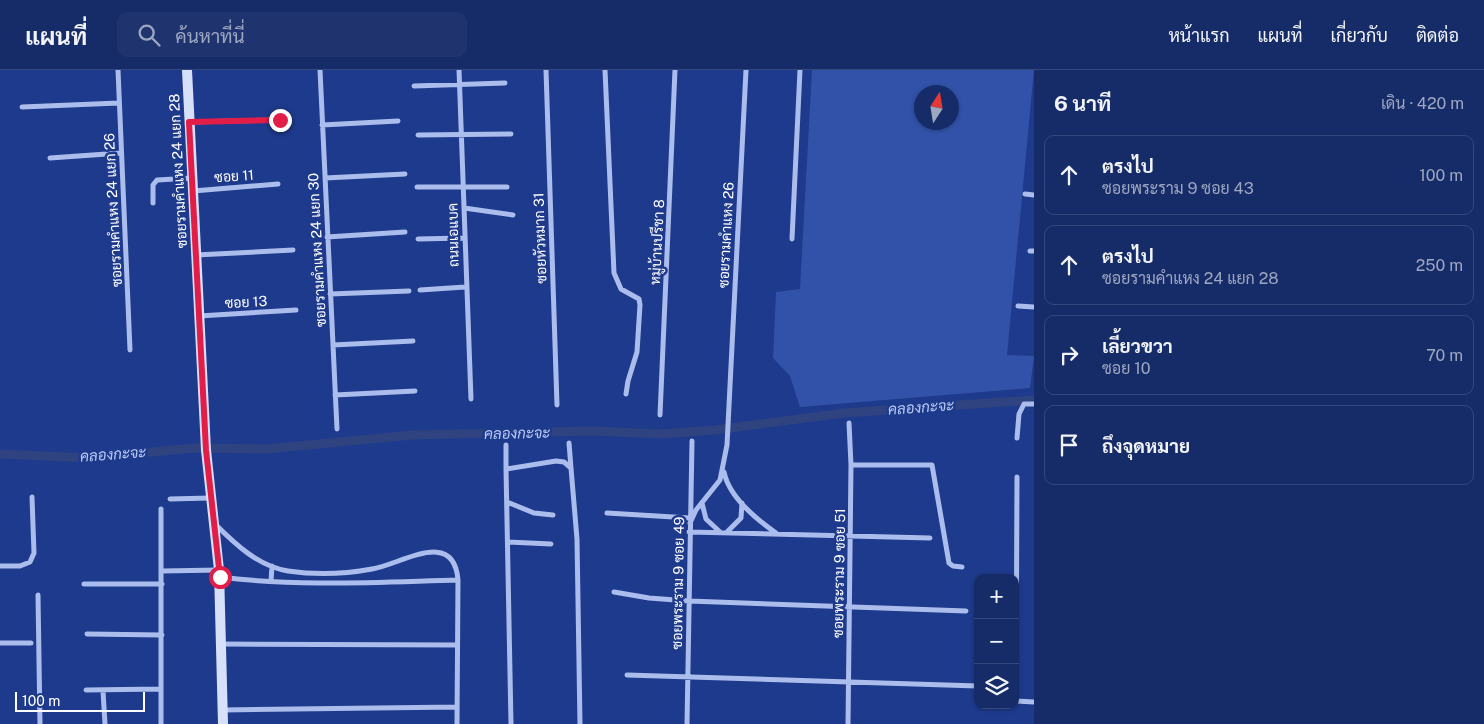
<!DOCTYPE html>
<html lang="th">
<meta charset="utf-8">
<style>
:root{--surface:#162c69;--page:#1f346f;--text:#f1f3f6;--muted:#9ea7c0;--line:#35487d}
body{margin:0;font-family:"Public Sans",Sarabun,sans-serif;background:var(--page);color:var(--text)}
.controls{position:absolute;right:15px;bottom:15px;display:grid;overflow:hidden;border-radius:10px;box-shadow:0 1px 4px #0004}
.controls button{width:45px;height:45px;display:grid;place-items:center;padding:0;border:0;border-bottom:1px solid var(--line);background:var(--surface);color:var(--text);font:25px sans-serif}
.compass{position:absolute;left:914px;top:15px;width:45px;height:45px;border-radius:50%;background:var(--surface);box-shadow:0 1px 4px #0004;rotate:12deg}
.scale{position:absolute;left:15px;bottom:12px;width:130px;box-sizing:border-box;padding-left:5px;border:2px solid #fff;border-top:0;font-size:14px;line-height:18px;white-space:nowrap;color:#fff;-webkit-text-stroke:4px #1e3a8c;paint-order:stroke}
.stop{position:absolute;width:15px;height:15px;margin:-11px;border:4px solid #e11d48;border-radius:50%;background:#fff}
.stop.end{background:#e11d48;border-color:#fff;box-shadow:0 1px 5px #0008}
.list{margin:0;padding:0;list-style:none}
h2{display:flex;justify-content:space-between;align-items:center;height:65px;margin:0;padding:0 20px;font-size:21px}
h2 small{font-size:16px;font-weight:400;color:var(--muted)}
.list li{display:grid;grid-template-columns:32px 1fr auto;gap:15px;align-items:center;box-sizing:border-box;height:80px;margin:0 10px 10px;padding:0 10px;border:1px solid var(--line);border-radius:10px}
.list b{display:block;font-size:19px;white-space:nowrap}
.list p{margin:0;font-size:16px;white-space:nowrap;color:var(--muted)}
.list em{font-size:16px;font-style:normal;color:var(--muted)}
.icon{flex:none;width:28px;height:28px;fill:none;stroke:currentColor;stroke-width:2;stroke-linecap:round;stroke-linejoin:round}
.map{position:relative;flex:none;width:1034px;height:654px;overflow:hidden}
header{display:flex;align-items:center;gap:30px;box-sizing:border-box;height:70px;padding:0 25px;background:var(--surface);border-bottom:1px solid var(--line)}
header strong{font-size:24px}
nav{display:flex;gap:28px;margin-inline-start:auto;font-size:18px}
.search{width:350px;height:45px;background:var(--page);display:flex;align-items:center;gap:12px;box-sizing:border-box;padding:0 18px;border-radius:10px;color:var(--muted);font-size:19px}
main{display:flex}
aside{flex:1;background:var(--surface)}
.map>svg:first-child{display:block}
</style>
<header>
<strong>แผนที่</strong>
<div class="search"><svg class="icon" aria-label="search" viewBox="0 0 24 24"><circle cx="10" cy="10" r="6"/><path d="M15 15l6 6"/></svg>ค้นหาที่นี่</div>
<nav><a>หน้าแรก</a><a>แผนที่</a><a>เกี่ยวกับ</a><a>ติดต่อ</a></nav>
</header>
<main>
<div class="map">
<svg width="1034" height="654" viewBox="0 0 1034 654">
<rect width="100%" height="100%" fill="#1e3a8c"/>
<path fill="#3252a9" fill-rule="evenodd" d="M812,0H1034L1007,285L1034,286L1030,318L800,337L790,306L773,288L776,222L800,219ZM922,22H952V52H922Z"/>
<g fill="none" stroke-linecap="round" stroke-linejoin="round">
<path stroke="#2f4380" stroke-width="9" d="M0,384L89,388L194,378L267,379L412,365L592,361L660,364L715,360L844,343L1034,330"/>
<path stroke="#abbdec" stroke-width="5" d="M118,0L130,280
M320,0L337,359
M459,0L471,329
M546,0L557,335
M605,0L614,203L621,219L639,229L640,235L637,282L628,311L626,324
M414,16L505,13
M22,37L119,33
M190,52L280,50
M322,55L398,51
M418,65L511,64
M50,88L121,83
M325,108L405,104
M417,117H507
M193,121L278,114
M1025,124L1034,125
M153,133V115L157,110L192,108
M464,138L513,145
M327,167L405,162
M418,169L464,168
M792,169L800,0
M1030,181H1034
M196,185L293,180
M420,220L465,217
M330,224L409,221
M1018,236L1034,237
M199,246L296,240
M333,275L413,271
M335,325L415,321
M660,345L675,0
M1017,368L1019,344L1024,334H1034
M569,373L571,398
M851,395H932L949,493L953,496L962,497
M506,399V375
M724,402C729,427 756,449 776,463
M1017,407L1016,631L1034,632
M170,429L210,428
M507,432L534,443L553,445
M702,433L706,449L720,462
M607,443L690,448
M690,453L696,440L720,410L727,375L746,0
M215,454C235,474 258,496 288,501C315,505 345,504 372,499C400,495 454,457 458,510L457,654
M689,462L930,468
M727,462L741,448L742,433
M508,472L551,474
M0,496H20L30,492L34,483L32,427
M162,501L219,500
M220,507C299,517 379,512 458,510
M271,511L272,496
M84,514H162
M614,522L649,528L689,531L966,541
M38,525L40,654
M87,564L162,565
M0,573H31
M221,574L457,575
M627,605L978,616
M86,620L161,619
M103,621L105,654
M223,640L457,637
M161,654V439
M511,654L506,399L556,391L564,392L571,398L577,469L580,654
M687,654L692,371
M848,654L851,395L849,353"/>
<path stroke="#d7e0f9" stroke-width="10" d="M187,0L206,380L219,500L223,654"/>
</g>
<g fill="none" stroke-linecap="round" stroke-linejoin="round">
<path stroke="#e11d48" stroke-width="6" d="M220,507L206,380L189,52L280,50"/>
</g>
<g text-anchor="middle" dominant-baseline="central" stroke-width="5" stroke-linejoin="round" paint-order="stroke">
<g font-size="14" fill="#fff" stroke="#1e3a8c">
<text transform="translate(178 101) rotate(-93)">ซอยรามคำแหง 24 แยก 28</text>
<text transform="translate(234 106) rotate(-4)">ซอย 11</text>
<text transform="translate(113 140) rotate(-93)">ซอยรามคำแหง 24 แยก 26</text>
<text transform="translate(453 165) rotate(-91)">ถนนเอแบค</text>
<text transform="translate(726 165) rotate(-87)">ซอยรามคำแหง 26</text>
<text transform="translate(540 168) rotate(-92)">ซอยหัวหมาก 31</text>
<text transform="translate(657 172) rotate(-87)">หมู่บ้านปรีชา 8</text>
<text transform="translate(317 180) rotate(-93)">ซอยรามคำแหง 24 แยก 30</text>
<text transform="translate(246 232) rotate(-3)">ซอย 13</text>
<text transform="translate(839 503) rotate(-89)">ซอยพระราม 9 ซอย 51</text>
<text transform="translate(678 513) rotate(-89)">ซอยพระราม 9 ซอย 49</text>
</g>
<g font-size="15" font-style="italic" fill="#b7c8f3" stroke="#1e3a8c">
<text transform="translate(921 337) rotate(-4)">คลองกะจะ</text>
<text transform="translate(517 363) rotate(-1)">คลองกะจะ</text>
<text transform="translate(113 384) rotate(-4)">คลองกะจะ</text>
</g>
</g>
</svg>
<div class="controls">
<button>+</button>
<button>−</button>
<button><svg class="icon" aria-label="layers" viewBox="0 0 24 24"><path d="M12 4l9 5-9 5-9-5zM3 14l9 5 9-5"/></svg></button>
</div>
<svg class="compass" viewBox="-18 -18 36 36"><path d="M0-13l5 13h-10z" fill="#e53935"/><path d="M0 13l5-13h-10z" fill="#9ea7c0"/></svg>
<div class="scale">100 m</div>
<div class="stop" style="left:220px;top:507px"></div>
<div class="stop end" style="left:280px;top:50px"></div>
</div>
<aside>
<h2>6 นาที<small>เดิน · 420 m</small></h2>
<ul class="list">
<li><svg class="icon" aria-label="ahead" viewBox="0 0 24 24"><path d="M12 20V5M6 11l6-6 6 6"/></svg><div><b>ตรงไป</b><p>ซอยพระราม 9 ซอย 43</p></div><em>100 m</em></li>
<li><svg class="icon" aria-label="ahead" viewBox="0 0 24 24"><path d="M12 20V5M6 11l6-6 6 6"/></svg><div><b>ตรงไป</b><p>ซอยรามคำแหง 24 แยก 28</p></div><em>250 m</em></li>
<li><svg class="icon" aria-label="right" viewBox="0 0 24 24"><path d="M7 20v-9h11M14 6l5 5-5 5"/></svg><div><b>เลี้ยวขวา</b><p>ซอย 10</p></div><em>70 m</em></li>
<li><svg class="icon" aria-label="arrive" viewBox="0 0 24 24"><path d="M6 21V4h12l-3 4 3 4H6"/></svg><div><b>ถึงจุดหมาย</b></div></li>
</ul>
</aside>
</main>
